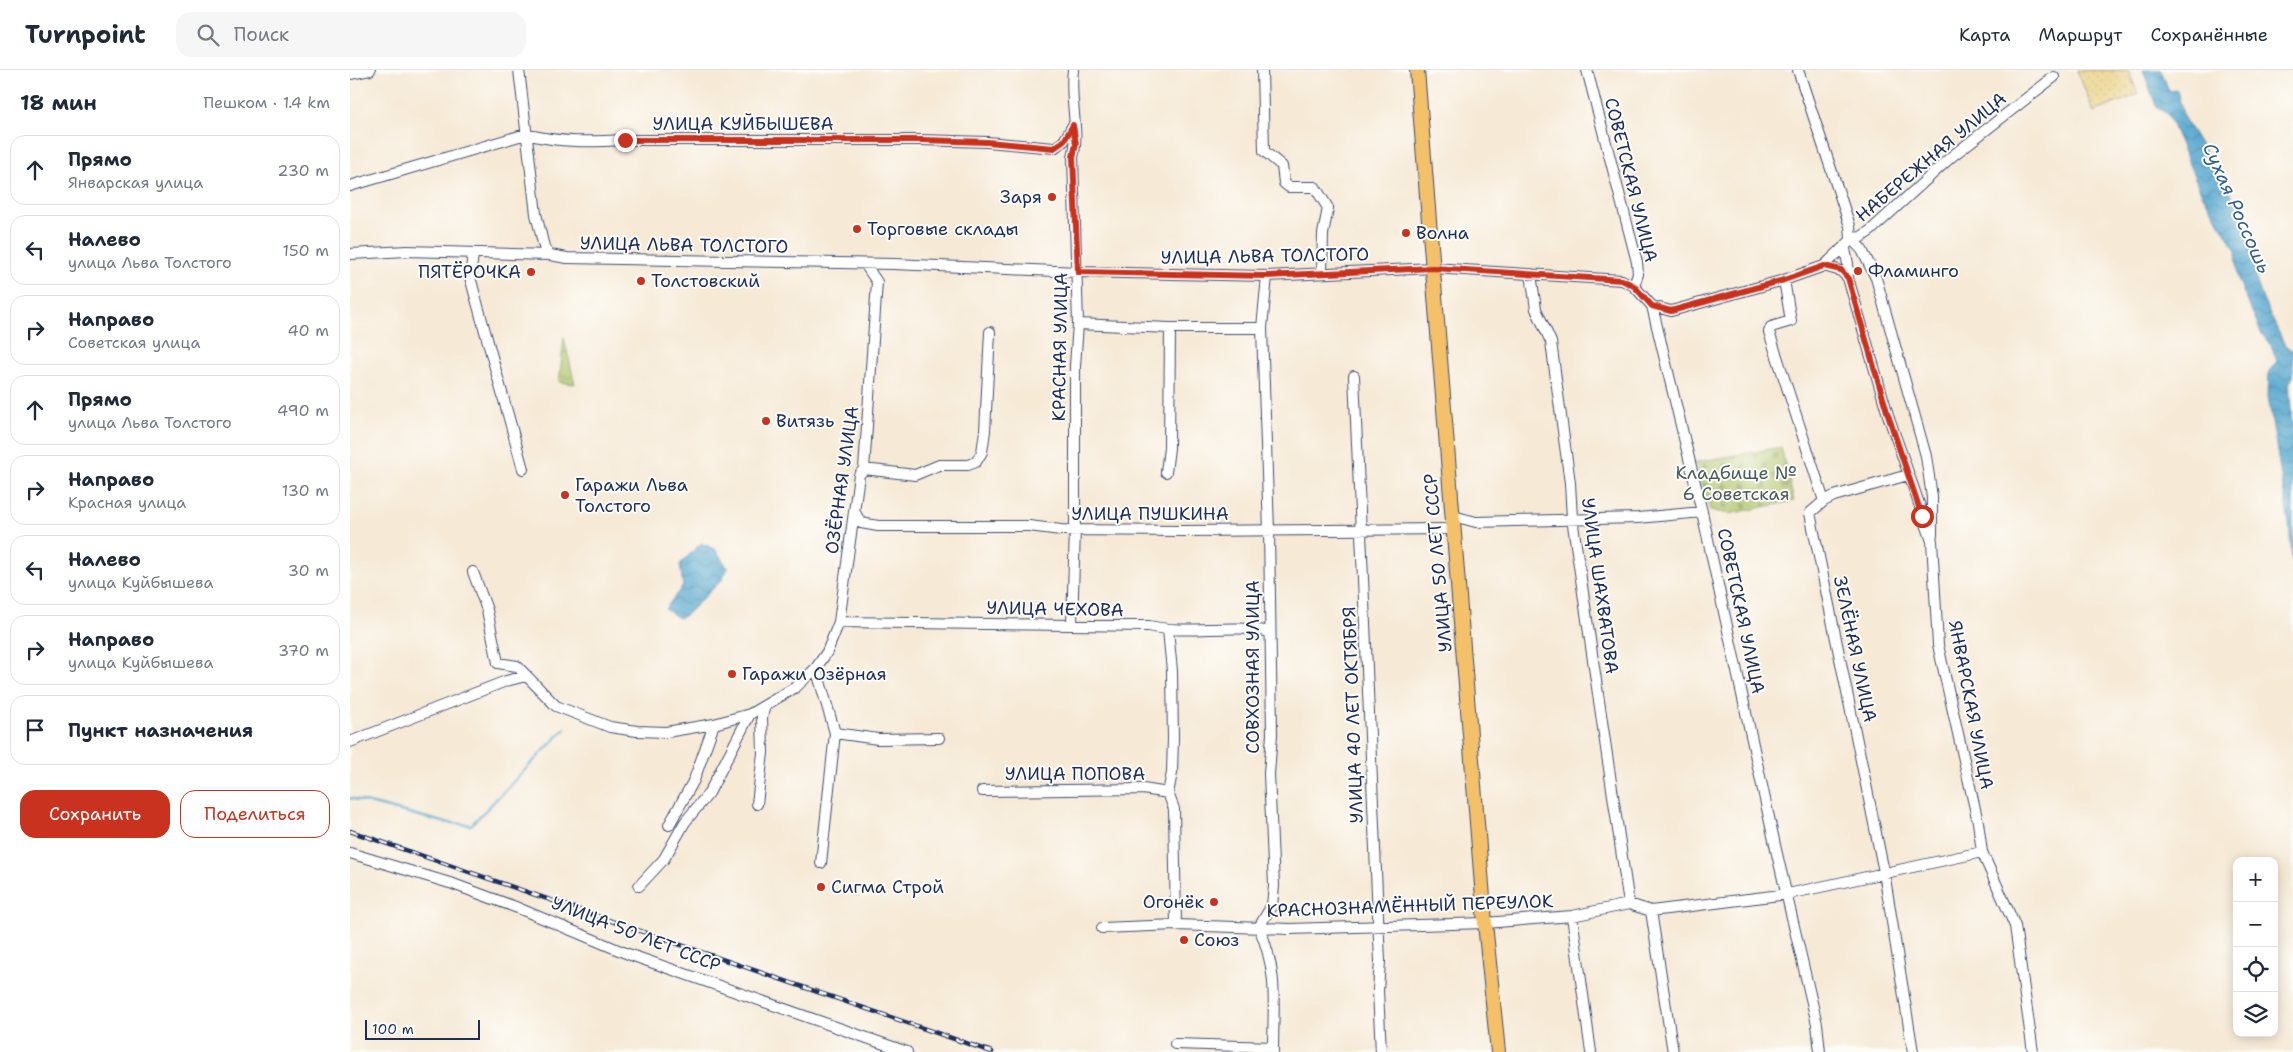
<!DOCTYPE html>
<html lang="ru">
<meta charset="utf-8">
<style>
:root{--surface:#fff;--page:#f6f6f7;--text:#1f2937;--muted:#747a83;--line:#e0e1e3;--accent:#c8321e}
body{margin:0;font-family:"Shantell Sans",sans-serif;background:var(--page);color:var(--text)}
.controls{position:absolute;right:15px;bottom:15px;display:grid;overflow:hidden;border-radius:10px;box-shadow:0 2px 12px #0003}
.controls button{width:45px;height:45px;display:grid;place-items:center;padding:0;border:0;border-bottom:1px solid var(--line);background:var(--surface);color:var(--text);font:25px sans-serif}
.scale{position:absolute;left:15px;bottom:12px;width:115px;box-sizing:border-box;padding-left:5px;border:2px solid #1b2f5e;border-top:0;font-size:14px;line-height:18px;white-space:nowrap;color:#1b2f5e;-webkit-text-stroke:4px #fdfcf7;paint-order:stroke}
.stop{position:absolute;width:15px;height:15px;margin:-11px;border:4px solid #c8321e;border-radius:50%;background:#fff}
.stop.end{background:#c8321e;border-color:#fff;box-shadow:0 1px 5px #0008}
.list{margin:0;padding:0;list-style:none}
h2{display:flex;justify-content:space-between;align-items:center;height:65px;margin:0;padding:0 20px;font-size:21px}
h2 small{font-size:16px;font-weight:400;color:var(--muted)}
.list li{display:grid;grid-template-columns:32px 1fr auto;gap:15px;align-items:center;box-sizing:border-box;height:70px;margin:0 10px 10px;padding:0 10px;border:1px solid var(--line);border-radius:15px}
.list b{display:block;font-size:19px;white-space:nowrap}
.list p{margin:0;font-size:16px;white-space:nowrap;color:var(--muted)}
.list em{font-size:16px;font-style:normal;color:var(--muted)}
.actions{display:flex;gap:10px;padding:15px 20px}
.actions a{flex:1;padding:11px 0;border:1px solid var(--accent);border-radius:15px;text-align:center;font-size:18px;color:var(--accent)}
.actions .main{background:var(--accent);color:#fff}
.icon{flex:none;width:28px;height:28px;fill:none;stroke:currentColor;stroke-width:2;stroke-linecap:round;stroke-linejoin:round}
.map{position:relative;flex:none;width:1943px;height:982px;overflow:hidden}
header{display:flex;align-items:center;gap:30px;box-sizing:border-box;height:70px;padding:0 25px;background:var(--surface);border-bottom:1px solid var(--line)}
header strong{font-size:24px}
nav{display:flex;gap:28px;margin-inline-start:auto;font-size:18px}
.search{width:350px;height:45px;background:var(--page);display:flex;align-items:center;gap:12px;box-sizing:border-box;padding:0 18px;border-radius:15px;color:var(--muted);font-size:19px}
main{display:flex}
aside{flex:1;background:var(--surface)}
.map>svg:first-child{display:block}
</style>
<header>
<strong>Turnpoint</strong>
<div class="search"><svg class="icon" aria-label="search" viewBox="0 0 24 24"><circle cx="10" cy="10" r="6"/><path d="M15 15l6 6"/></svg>Поиск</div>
<nav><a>Карта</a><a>Маршрут</a><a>Сохранённые</a></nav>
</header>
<main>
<aside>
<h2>18 мин<small>Пешком · 1.4 km</small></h2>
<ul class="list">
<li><svg class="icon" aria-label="ahead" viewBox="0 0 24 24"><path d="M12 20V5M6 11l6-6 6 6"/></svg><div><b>Прямо</b><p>Январская улица</p></div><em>230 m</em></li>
<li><svg class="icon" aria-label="left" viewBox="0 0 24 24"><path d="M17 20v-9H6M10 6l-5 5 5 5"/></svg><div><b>Налево</b><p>улица Льва Толстого</p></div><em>150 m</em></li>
<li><svg class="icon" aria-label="right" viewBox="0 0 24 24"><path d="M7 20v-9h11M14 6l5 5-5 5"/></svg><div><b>Направо</b><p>Советская улица</p></div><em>40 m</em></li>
<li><svg class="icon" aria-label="ahead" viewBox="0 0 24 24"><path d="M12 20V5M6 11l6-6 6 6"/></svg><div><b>Прямо</b><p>улица Льва Толстого</p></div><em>490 m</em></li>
<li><svg class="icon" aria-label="right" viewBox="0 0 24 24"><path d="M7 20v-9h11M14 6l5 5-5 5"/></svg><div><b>Направо</b><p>Красная улица</p></div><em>130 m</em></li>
<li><svg class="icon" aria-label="left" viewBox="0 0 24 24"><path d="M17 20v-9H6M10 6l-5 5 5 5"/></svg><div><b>Налево</b><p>улица Куйбышева</p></div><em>30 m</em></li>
<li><svg class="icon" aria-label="right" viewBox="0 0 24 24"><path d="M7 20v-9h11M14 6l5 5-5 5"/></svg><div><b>Направо</b><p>улица Куйбышева</p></div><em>370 m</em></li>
<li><svg class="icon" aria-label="arrive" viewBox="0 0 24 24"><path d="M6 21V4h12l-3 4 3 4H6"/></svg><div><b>Пункт назначения</b></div></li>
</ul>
<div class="actions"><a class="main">Сохранить</a><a>Поделиться</a></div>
</aside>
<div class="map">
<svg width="1943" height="982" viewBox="0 0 1943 982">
<defs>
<pattern id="sand-dots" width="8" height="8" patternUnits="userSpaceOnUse" patternTransform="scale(1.25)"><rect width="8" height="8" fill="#eeda9e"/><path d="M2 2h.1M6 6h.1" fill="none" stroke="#ccbb8a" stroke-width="1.8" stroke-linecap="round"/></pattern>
<pattern id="cemetery-stones" width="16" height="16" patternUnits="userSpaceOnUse" patternTransform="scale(1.25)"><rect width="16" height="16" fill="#b0c569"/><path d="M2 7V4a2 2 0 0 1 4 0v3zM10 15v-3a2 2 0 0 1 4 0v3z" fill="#8ea05a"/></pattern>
<pattern id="park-tufts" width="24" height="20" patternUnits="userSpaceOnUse" patternTransform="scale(1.25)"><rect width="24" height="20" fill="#b0c569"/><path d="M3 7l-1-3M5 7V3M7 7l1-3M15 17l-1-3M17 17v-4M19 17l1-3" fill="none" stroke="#8ea05a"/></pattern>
<pattern id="water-waves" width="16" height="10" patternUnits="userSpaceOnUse" patternTransform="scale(1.25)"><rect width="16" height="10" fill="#53a6ce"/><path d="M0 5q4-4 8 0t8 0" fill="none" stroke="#48a"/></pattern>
</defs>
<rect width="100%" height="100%" fill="#fdfcf7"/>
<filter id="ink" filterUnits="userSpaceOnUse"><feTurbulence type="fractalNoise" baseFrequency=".02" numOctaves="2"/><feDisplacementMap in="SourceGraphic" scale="10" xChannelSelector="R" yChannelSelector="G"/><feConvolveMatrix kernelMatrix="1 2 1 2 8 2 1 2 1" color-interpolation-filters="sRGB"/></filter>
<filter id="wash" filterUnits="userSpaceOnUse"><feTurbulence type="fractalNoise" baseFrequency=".0096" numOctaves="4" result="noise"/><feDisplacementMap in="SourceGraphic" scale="20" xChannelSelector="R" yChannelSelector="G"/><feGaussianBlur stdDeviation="1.12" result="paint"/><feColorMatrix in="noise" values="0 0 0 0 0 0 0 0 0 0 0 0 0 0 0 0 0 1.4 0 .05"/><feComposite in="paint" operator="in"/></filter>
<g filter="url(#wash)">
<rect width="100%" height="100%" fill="#f6e9d5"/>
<path fill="url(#sand-dots)" stroke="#84847e" d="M1727,0H1778L1788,24L1744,42Z"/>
<path fill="url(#cemetery-stones)" stroke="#667a64" d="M1431,377L1444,431L1379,444L1360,440L1346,392Z"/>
<path fill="url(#park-tufts)" stroke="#667a64" d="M214,268L225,314L209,312Z"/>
<path fill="url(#water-waves)" stroke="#376a96" d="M1793,0H1811L1819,21L1827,20L1834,48L1885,131L1901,166L1906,210L1914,232L1935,275L1943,281V307L1939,313L1943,368V502L1939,454L1918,327L1919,301L1927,291L1922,277L1911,263L1888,209L1886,181L1850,120L1818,45L1806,36Z
M351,473L365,479L378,498L372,510L336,545L329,548L315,539L333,516L330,494Z"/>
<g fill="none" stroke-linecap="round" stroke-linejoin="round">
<path stroke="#53a6ce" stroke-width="2.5" d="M0,728L93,752L121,755L215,659"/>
</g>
</g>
<g filter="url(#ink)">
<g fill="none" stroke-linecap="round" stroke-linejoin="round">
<defs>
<path id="minor" d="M169,0L186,144L194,177L200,185
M912,0L914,81L932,96L934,113L939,117H965L978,138L973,164L972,203
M1237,0L1287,192L1288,204L1284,216L1302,236L1352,442L1427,784L1467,954L1470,982
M1448,0L1500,156L1501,168
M0,4L20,0
M0,116L176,64C210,73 241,72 275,70H571L637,72L704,78L714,71L723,55
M1501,168L1512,180L1526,208L1576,386L1582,427V465
M1501,168L1511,167L1520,161L1601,87L1704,7
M1495,179L1498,194V208L1538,345L1582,471L1588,575L1628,752L1632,782L1665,856L1683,982
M0,184L57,181L200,185L217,188L544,194L728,202L917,206L1083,198L1272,210L1284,216
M123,185L120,207L173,399
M1474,196L1491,201L1498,208
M1181,204L1186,239L1201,272L1220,413L1222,448L1279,834
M917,206L912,258L919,461L922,664L919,704L924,816L922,835L909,857C929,905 923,932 923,982
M1434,210L1441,251L1421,257L1419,262L1474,431L1460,443L1534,802L1563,982
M1302,236L1321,241L1434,210L1474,196L1498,173
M728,254L820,258H912
M1004,306L1030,891L1028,921L1031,982
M514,399L565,405L589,395H618L626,392L632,382L635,361L640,262
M816,402L819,378L820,258
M1474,431L1484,426L1558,405
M504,441L511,453L528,456H679L711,460L835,461L1104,459
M1103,446L1126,452L1288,448L1352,442
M123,502L137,540L148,593L167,596L206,636L260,657L287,661L316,662L364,654
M489,552L799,556C839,565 880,553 920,562
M722,555L725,459V296L728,254L723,87C730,63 719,28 723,0
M818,560L822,601L823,669L822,703L818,723L824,739L826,855
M466,598L485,663L528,669L589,668
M0,672L156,611L176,606
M632,721L793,719L818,723
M407,734L413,683L412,647L415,635
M319,755L344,710L364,654L400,644L446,617L466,598L477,582L489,552L509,405L514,399L527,212L515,194
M0,783L103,814L168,838L278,884L557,982
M471,793L485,663
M289,816L314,789L335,752L359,723L400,644
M1301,841L1323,982
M1222,846L1241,982
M752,858L826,855L939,859L1135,853L1222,846L1279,834L1301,841L1438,824L1632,782
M825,974L923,977"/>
<path id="major" d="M1067,0L1135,853L1148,982"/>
</defs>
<use href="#minor" stroke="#3c4b70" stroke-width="12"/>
<use href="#major" stroke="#3c4b70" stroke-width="16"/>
<use href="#minor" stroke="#fff" stroke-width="10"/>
<use href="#major" stroke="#f4c16a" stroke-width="14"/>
<defs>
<path id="rail" d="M0,761L642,982"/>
</defs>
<use href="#rail" stroke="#1b2f5e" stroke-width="4.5"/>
<use href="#rail" stroke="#fdfcf7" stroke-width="2.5" stroke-dasharray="8" stroke-linecap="butt"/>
</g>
</g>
<g fill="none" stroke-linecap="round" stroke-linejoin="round" filter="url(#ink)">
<path stroke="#c8321e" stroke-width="6" d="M275,70H571L637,72L704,78L714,71L723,55L726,74L723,87L728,202L916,206L1083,198L1272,210L1284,216L1302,236L1321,241L1434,210L1474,196L1491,200L1498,208L1538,345L1572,446"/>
</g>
<g fill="#c8321e" stroke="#fdfcf7" stroke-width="2">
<circle cx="702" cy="127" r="5"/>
<circle cx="507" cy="159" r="5"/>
<circle cx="1056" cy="163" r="5"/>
<circle cx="1508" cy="201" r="5"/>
<circle cx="181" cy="202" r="5"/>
<circle cx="291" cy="211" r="5"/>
<circle cx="416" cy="351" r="5"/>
<circle cx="215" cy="425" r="5"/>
<circle cx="382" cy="604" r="5"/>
<circle cx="471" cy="817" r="5"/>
<circle cx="864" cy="832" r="5"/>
<circle cx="834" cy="870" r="5"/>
</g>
<g text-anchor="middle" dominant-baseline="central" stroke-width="4" stroke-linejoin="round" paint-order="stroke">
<g font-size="18" fill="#1b2f5e" stroke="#fdfcf7">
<text x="393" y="54">УЛИЦА КУЙБЫШЕВА</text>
<text transform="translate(1581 87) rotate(-40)">НАБЕРЕЖНАЯ УЛИЦА</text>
<text transform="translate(1281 110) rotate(76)">СОВЕТСКАЯ УЛИЦА</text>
<text transform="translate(334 175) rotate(1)">УЛИЦА ЛЬВА ТОЛСТОГО</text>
<text transform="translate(915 186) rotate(-1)">УЛИЦА ЛЬВА ТОЛСТОГО</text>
<text transform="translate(710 277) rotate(-89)">КРАСНАЯ УЛИЦА</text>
<text transform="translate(492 410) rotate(-82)">ОЗЁРНАЯ УЛИЦА</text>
<text x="800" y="444">УЛИЦА ПУШКИНА</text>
<text transform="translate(1088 493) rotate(-95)">УЛИЦА 50 ЛЕТ СССР</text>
<text transform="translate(1250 516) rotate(82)">УЛИЦА ШАХВАТОВА</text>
<text transform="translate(705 539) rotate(1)">УЛИЦА ЧЕХОВА</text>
<text transform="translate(1391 541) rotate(78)">СОВЕТСКАЯ УЛИЦА</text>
<text transform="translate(1505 579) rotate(78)">ЗЕЛЁНАЯ УЛИЦА</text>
<text transform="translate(903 597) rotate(-90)">СОВХОЗНАЯ УЛИЦА</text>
<text transform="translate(1621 635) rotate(79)">ЯНВАРСКАЯ УЛИЦА</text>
<text transform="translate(1003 645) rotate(-92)">УЛИЦА 40 ЛЕТ ОКТЯБРЯ</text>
<text x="725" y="704">УЛИЦА ПОПОВА</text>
<text transform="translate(1060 836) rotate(-2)">КРАСНОЗНАМЁННЫЙ ПЕРЕУЛОК</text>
<text transform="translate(286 864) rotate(21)">УЛИЦА 50 ЛЕТ СССР</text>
</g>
<g font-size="18" fill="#1b2f5e" stroke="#fdfcf7" text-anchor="start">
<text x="692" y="127" text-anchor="end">Заря</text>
<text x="517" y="159">Торговые склады</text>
<text x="1066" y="163">Волна</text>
<text x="1518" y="201">Фламинго</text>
<text x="171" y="202" text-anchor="end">ПЯТЁРОЧКА</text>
<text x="301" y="211">Толстовский</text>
<text x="426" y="351">Витязь</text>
<text x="225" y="415">Гаражи Льва<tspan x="225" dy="21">Толстого</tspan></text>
<text x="392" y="604">Гаражи Озёрная</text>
<text x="481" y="817">Сигма Строй</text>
<text x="854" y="832" text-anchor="end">Огонёк</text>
<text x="844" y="870">Союз</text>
</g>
<g font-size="18" fill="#485c61" stroke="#fdfcf7">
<text x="1386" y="403">Кладбище №<tspan x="1386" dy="21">6 Советская</tspan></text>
</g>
<g font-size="19" font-style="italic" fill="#315f8b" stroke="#fdfcf7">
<text transform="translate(1887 138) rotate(66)">Сухая Россошь</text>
</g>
</g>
</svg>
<div class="controls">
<button>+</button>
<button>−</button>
<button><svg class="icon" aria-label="locate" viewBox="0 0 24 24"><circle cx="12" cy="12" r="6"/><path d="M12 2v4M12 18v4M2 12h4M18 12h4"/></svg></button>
<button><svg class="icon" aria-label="layers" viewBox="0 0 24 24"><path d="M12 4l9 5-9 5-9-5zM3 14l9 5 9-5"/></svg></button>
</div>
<div class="scale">100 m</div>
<div class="stop" style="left:1572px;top:446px"></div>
<div class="stop end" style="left:275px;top:70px"></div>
</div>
</main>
